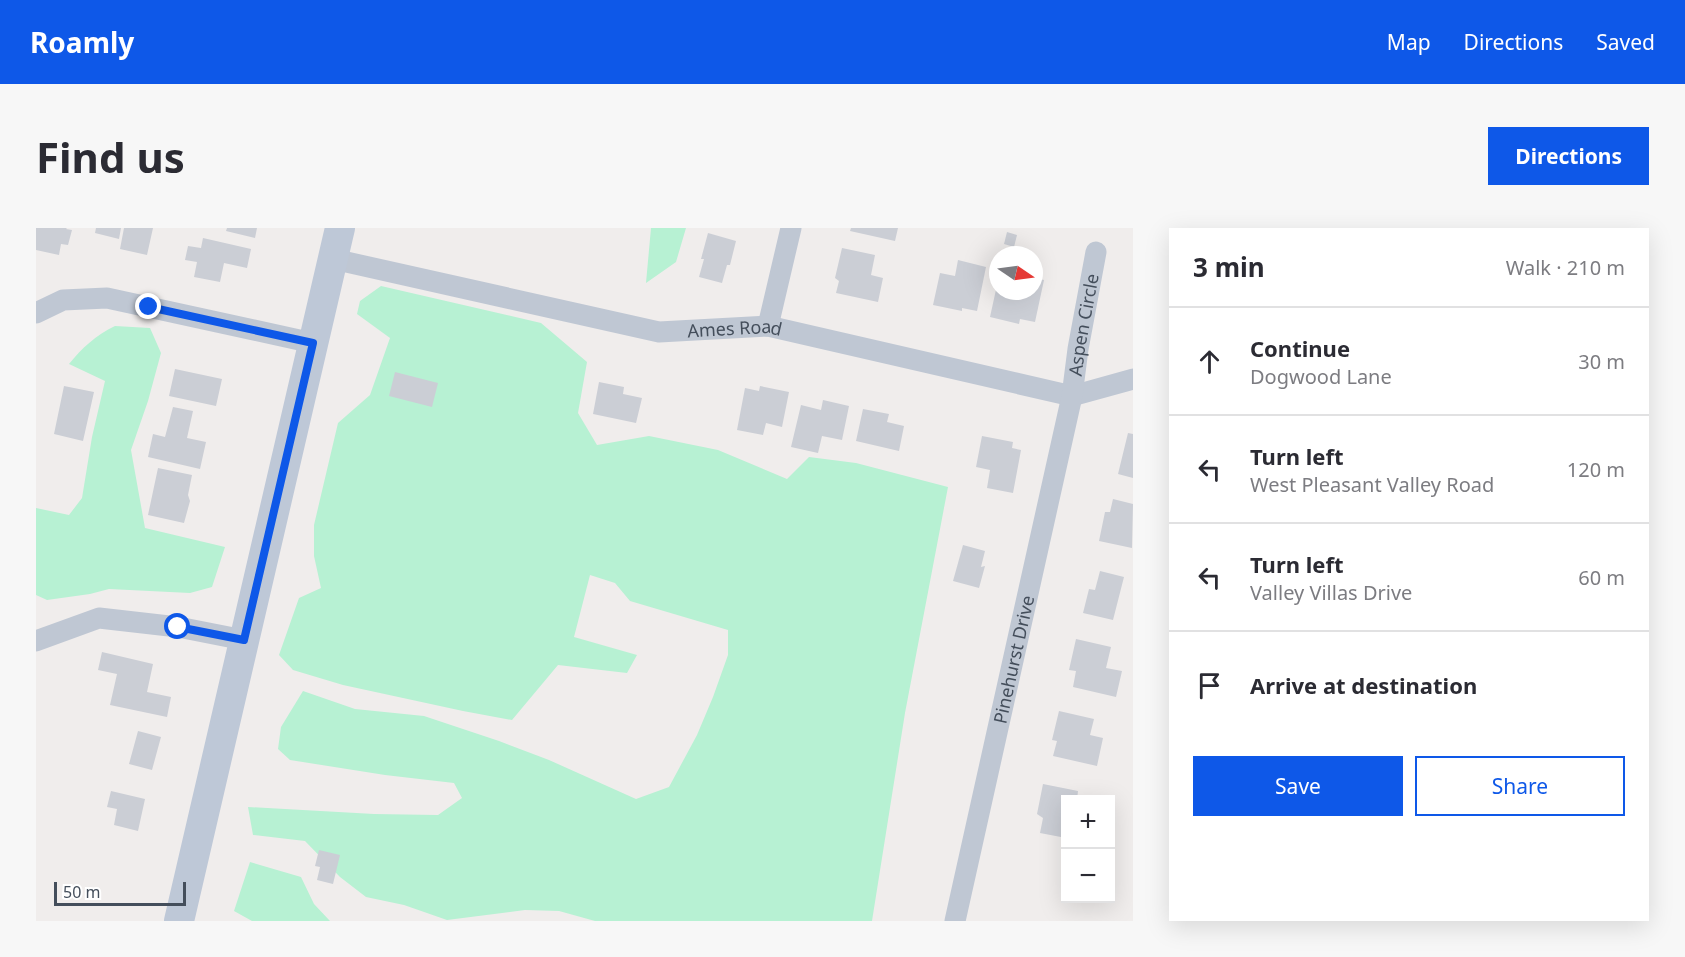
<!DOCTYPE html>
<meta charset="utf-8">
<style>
:root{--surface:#fff;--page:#f7f7f7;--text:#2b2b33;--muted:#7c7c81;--line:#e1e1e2;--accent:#0e58e8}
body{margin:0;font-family:"Noto Sans",sans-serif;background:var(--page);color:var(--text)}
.controls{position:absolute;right:18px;bottom:18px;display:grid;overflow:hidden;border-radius:0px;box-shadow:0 6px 24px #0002}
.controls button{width:54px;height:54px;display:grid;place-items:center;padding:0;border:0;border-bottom:2px solid var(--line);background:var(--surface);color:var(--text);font:30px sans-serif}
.compass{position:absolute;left:953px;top:18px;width:54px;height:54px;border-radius:50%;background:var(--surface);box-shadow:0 6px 24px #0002;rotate:103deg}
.scale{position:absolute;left:18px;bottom:15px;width:132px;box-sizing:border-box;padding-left:6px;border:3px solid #444e5b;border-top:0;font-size:16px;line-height:21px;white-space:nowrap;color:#444e5b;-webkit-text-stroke:4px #fff;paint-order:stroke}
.stop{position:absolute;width:18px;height:18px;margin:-14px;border:4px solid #0e58e8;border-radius:50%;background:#fff}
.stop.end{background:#0e58e8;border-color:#fff;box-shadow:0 2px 6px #0008}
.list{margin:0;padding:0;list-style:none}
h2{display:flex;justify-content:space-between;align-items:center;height:78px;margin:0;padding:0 24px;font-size:26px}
h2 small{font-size:20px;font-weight:400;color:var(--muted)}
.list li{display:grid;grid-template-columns:39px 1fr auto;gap:18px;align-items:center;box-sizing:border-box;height:108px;padding:0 24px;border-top:2px solid var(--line)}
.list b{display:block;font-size:22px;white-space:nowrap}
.list p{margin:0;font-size:20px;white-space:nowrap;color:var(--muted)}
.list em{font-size:20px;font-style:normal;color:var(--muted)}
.actions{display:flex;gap:12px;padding:18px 24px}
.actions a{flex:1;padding:14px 0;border:2px solid var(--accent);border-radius:0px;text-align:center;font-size:21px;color:var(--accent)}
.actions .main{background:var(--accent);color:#fff}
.icon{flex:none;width:33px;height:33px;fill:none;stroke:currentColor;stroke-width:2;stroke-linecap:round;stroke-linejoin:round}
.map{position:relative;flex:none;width:1097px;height:693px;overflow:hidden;border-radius:0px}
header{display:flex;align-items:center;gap:36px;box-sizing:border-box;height:84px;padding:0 30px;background:var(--accent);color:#fff}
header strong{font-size:28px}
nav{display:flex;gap:33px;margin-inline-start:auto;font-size:21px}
.intro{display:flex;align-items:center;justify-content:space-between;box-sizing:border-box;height:144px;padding:0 36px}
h1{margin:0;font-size:42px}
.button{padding:15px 27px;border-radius:0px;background:var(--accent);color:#fff;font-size:21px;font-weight:700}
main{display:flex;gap:36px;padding:0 36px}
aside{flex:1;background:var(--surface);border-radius:0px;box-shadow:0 6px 24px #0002}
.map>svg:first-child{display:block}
</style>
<header>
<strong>Roamly</strong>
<nav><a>Map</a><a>Directions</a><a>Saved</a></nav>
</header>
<div class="intro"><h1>Find us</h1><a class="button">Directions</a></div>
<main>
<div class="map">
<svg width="1097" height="693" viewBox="0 0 1097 693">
<rect width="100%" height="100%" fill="#f0edec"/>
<path fill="#b7f1d3" d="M615,0H650L640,34L610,55Z
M345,58L505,95L551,134L542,185L561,217L613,208L682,222L751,251L773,229L820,235L912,259L869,485L836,693H559L523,683L489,682L411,692L368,677L330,669L304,649L269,613L217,607L212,579L338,586L402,587L426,570L418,555L349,547L254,532L242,521L245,499L267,463L319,481L388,488L463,513L513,532L600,571L633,559L661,507L677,469L692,427V402L594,373L579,355L554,347L538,409L601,427L591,445L522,437L476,492L427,483L307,457L257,442L243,427L263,370L285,360L278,328V297L302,195L334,167L354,110L321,86L324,73Z
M79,98L114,100L125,125L112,173L95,222L109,300L189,319L176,359L154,365L73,361L54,366L11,372L0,367V280L33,287L46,270L56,209L69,153L33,136C46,120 60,107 79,98Z
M214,634L265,649L278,676L294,693H216L198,683Z"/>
<path fill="#cbced5" d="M0,0H31L30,1L36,2L32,17L25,16L23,27L0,22Z
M60,0H85L83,11L59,5Z
M88,0H117L111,27L84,21Z
M191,0H221L219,10L190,3Z
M815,0H862L859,13L814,3Z
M971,4L981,7L978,19L968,16Z
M672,5L700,13L694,37H691L686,55L663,49L668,31H665Z
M167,10L215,21L211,40L188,35L184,54L158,49L161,34L149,32L152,18L165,20Z
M806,20L839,27L835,47L847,50L842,74L800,65L803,53L799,50Z
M922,32L950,39L941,83L926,80V83L897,77L904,45L919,48Z
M998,50L1008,52L999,94L984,91L983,96L954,89L961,57L962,63H998Z
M139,141L186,151L180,178L133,168Z
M359,144L402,155L396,179L353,168Z
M563,154L588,159L587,166L606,170L600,195L557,186Z
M28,158L58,164L47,213L18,206Z
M724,158L753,164L746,199L730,195L727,207L701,202L709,160L723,163Z
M787,172L813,178L806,212L786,208L782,225L755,219L765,177L785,182Z
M137,179L157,183L151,210L170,214L164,241L112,229L117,206L129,209Z
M827,181L853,186L851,194L868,198L863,223L820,213Z
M1092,205L1097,206V250L1082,246Z
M946,208L977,214L976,220L985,222L977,265L951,260L954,242L940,239Z
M122,240L156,247L152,267L154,273L148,295L112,287Z
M1077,271L1097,276L1096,320L1063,313L1069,284H1074Z
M927,317L949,323L945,339L949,338L943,360L917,353Z
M1064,343L1088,349L1077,392L1047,385L1053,361L1059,362Z
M1040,411L1075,419L1070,440L1086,443L1080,469L1037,459L1040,443L1033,442Z
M66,424L117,436L111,464L135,469L131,489L74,477L81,446L62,442Z
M1023,483L1058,491L1054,507L1067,510L1061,538L1017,528L1021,513L1016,512Z
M102,503L125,509L116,542L93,536Z
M1007,556L1042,563L1041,572H1030V610L1004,605L1007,590L1001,586Z
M75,563L109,571L102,603L78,597L81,581L71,579Z
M283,622L304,627L297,656L281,652L284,639L279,638Z"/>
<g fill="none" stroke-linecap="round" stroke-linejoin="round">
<g stroke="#bfc7d3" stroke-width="21">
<path id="s1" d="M297,31L623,104L732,98L1036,168L1097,151"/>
<path d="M0,85L27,72L71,70L277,115"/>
<path d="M732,98L755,0"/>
<path d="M0,413L63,390L142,399L208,412"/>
<path id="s2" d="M919,693L1036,168L1042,121L1060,24"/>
</g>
<path stroke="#bec8d7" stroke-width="30" d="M143,693L304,0"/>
</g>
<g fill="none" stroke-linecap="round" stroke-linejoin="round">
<path stroke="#0e58e8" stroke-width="8" d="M113,79L277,115L208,412L142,399"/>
</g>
<g text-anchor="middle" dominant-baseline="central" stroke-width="5" stroke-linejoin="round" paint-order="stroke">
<g font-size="18" fill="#444e5b" stroke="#fff">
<text stroke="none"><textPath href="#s2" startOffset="610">Aspen Circle</textPath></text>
<text stroke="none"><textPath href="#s1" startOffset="410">Ames Road</textPath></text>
<text stroke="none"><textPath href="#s2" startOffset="268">Pinehurst Drive</textPath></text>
</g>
</g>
</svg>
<div class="controls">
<button>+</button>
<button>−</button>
</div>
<svg class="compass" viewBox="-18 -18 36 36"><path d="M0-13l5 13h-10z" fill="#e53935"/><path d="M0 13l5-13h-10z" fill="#7c7c81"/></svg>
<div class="scale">50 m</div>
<div class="stop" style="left:142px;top:399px"></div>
<div class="stop end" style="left:113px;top:79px"></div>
</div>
<aside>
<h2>3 min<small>Walk · 210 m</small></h2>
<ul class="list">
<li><svg class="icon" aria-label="ahead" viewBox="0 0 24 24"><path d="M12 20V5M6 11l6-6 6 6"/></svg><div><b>Continue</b><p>Dogwood Lane</p></div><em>30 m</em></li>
<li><svg class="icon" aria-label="left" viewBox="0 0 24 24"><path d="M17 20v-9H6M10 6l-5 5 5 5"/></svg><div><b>Turn left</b><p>West Pleasant Valley Road</p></div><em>120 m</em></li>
<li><svg class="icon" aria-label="left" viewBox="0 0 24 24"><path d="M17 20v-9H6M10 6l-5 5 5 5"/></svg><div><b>Turn left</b><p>Valley Villas Drive</p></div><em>60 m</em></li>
<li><svg class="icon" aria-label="arrive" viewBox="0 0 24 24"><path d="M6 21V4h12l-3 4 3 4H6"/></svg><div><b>Arrive at destination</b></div></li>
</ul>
<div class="actions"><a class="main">Save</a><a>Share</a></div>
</aside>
</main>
